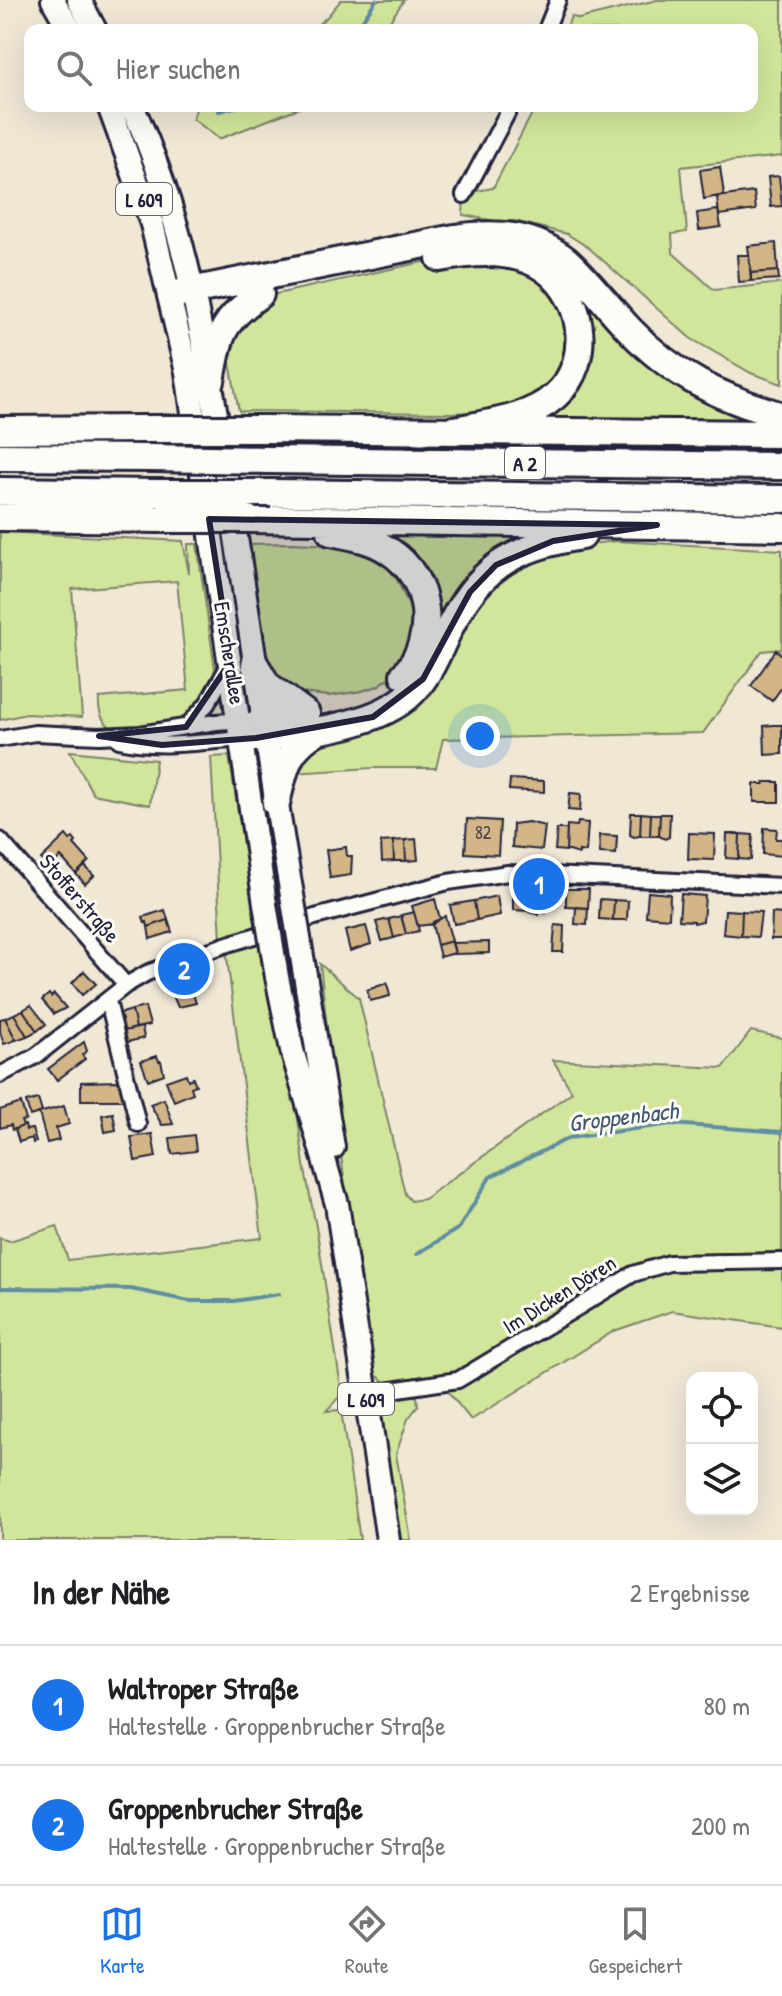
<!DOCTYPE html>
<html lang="de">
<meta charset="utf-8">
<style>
:root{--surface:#fff;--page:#f6f6f6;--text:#202124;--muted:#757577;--line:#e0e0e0;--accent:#1a73e8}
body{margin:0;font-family:"Patrick Hand",sans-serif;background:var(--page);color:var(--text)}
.controls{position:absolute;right:24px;bottom:24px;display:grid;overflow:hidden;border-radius:16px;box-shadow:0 8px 32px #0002}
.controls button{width:72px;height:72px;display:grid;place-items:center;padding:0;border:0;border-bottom:2px solid var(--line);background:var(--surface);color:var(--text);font:40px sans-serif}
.you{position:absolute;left:480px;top:736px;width:28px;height:28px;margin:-20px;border:6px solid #fff;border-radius:50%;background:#1a73e8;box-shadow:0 0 0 12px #1a73e833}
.badge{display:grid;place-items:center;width:52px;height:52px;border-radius:50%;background:var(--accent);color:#fff;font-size:26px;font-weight:700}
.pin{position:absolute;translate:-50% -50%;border:4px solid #fff;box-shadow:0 2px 8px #0006}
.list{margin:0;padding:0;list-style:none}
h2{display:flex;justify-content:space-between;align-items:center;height:104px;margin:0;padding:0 32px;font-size:34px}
h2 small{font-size:26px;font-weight:400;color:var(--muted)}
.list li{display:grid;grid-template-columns:52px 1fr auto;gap:24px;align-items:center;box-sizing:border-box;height:120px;padding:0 32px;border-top:2px solid var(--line)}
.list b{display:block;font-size:30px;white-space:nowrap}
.list p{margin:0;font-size:26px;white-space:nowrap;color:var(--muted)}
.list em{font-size:26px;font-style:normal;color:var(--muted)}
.icon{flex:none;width:44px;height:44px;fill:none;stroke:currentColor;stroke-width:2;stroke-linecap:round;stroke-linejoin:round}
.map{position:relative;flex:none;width:782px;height:1540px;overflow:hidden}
.search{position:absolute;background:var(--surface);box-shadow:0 8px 32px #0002;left:24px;right:24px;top:24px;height:88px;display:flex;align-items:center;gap:20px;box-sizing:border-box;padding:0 28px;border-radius:16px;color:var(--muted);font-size:30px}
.sheet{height:344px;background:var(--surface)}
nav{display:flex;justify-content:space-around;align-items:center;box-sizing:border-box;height:112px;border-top:2px solid var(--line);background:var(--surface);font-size:22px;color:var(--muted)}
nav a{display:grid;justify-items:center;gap:4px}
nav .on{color:var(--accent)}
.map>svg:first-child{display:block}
</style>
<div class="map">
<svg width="782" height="1540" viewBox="0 0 782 1540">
<rect width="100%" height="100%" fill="#f0e7d5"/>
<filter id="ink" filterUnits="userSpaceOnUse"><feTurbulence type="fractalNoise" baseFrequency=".0125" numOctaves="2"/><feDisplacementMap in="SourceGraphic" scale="16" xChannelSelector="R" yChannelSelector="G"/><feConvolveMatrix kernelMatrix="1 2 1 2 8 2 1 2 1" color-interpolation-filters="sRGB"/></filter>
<g filter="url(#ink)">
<path fill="#d2e69b" stroke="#7a846b" stroke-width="2" d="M341,0H404L384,30H311L327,17Z
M657,0H782V156L681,167L687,232L672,234L673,253L714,290L782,283V384L751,373L690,338L589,248L567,234L515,221H495L463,215L464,193L493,188L536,106H752V30H566L571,16L579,19Z
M197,106H304L219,139L193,119Z
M450,256L567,277L768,423L525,420L493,411L452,413L239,411L228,353L240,316L263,297Z
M370,524L537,528L503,551L433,643L436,611Z
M0,532L183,541L189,574L188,544H197L215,669L206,695L194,711L179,722L161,726L112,729C101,719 98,712 99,698L188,690L177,581L72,589L82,717L26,714L0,720Z
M615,541L782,550V649L762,651L703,733L443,739L436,768H372L293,773L301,752L323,737L385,719L491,579L553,549Z
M292,543L352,546L380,559L397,579L412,613L409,648L393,675L378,686L362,691L329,696L290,692L268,676L250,544Z
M70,751L156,760L150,805L93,794Z
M229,756L264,973L294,1087L304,1165L317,1232L342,1394L326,1411L341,1410L360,1540H0V1238L10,1241L57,1226L68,1260L262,1238L226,949L221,940L211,757Z
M320,964L359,998L405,1194L411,1201L424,1199L572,1092L553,1060L723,1068L751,1031L782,1038V1327L672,1311L614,1331L471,1420L437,1378L387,1384L375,1374L363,1311L341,1156Z
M411,1394L417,1397L418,1406L408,1419L396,1454L411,1540H400L379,1410L392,1397Z"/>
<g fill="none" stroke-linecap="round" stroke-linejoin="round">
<path stroke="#5f8da3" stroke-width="4" d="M356,30L376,0
M219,111L238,106
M417,1254L459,1228L490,1177L569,1138L671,1124L782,1132
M0,1288L131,1289L189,1301H234L279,1294"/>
</g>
<path fill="#d2b687" stroke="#22223b" stroke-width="2" d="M720,167L724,195L704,199L700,170Z
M779,176L782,206L771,207L768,177Z
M754,192L756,210L719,215L717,197Z
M718,210L721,227L699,230L697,213Z
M776,243L778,271L751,273L748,246Z
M737,255H749L751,281L739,282Z
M778,271L779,279L751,281V273Z
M776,650L782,655V687L772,701L751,686Z
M774,725H782V754L765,755L764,726Z
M510,779L544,781V792L509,790Z
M764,782H779V802H754V784H764Z
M570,793L581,794L580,811L568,810Z
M631,813H641L640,836L634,837L630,835Z
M641,813L651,814L650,836H640Z
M651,814H660L659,836H650Z
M660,814H670L669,837L665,839L659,836Z
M467,819L500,821L498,855L465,853Z
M528,822L545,826L542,850L512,847L513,824Z
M578,822L588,823L586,852L579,851V854L566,850L567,825L577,826Z
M764,828L777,829L776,839H782V856L763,854Z
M557,829H567L566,851L555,850Z
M689,833L715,834L714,860L688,859Z
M727,834H740L739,859L726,858Z
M740,834L753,835L751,860L739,859Z
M66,835L70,840L73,838L76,842L74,844L89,861L76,874L61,857L49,867L41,859Z
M599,835L617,836L616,854L600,853Z
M416,839L418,860L406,861L405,840Z
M405,840L406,861H394L393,841Z
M393,841L394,861L382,862L381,842Z
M346,847L347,856H352L351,875L330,878L326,850Z
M85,866L94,876L85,884L76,874Z
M566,889H589L588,908L566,907Z
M516,892L530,895L529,911L513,910V894Z
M648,892L670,894L669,918L646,916Z
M544,893L547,895L546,913L539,912V915L529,912L530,895Z
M681,894L705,896L703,921L694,923V921L679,920Z
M497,896L500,915L477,920L474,901Z
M435,899L440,919L433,922V924L418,926L412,906Z
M600,899L614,900L613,920L599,919Z
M614,900L628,901L627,920H613Z
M474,901L477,920L454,924L450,905Z
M576,907L588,908L587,925L575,924Z
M165,910L168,920L148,927L147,922L145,923L143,917Z
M725,910L742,911L741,936L723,934Z
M742,911L761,912L758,937L741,936Z
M414,912L419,931L406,934L401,915Z
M772,913L782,914V939H771Z
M401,916L406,934L394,938L389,919Z
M445,916L452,941L437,945L432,924Z
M389,919L394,938L382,941L376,922Z
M168,920L172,932L150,939L148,927Z
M555,925L564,926L563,952H553Z
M366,926L371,944L350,951L345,931Z
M452,941L455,953L440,957L437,945Z
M489,942V953L455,954L452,943Z
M194,970L200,988L179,995L172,977Z
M84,971L96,984L82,995L72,983Z
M387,983L390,996L370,1001L367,990Z
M192,991L196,1003L178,1007L173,996Z
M49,994L51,997L54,994L66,1008L54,1014L42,1000Z
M31,1005L46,1024L37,1031L23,1010Z
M145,1007L150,1025L136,1028L132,1010Z
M23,1010L37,1031L27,1036L14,1014Z
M132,1010L136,1028L124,1031L119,1014Z
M14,1014L27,1036L16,1040L5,1018Z
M5,1018L16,1040L4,1044L0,1032V1019Z
M142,1027L144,1038L127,1042L124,1031Z
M84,1042L87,1051L82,1055L85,1059L57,1080L48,1069Z
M157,1056L159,1061H161L164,1074L148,1080L141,1061Z
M186,1074L188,1080L193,1078L196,1085L191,1087L193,1093L174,1101L166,1081Z
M120,1081V1089H124V1100H81V1082Z
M38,1099L42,1112L30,1116L26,1102Z
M164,1099L173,1124L162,1125L150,1104Z
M21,1103L26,1120L21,1121L23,1126L12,1130L11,1125L0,1128V1110Z
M64,1106L69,1124L56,1128L59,1140L47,1143L39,1113Z
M113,1113L116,1130L105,1132L102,1115Z
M25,1125L26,1130L32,1129L36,1142L33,1143L32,1138L19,1142L15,1129Z
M152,1134L156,1157L135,1161L131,1137Z
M194,1135L196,1151L172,1154L170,1138Z"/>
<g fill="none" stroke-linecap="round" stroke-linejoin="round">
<defs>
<path id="street" d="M546,30L558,0
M464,195L511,106
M186,727L207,704L229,665
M0,739L35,733L99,736L140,734L216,722L246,720
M119,740C159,749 201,742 243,739
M0,840L126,985
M108,1001L138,1124
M0,1075L36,1056L126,985L147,973L225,945L315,917L448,882L508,873L782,886
M365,1394L458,1380L633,1274L669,1263L782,1261"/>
<path id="primary" d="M53,0L70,30
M79,0L95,30
M109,106L152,224L187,372L265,904
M132,106C183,215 203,334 222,451C247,599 266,747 292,895
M277,977L292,1050L337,1204L388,1540
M307,987L333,1147"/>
<path id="highway" d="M440,258C470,252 509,249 537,264C584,289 595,361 555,396C527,421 485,423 450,431
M171,295L455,238C496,232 533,234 567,261C590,282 608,307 629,329C673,376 721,398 782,416
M211,381C220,333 220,323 260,294
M265,429L782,434
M0,430L144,429
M0,457L150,458
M268,460L782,466
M0,491L156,493
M271,493L782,499
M0,517L160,519
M248,519L782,527
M331,532C351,536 372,539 389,551C432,578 437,640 404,675
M255,665L267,685L306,714
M262,719L302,714
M243,739C294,734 366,730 407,697C426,681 436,657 446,635C476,569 512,547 582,536
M276,803C285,768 286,748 319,730"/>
</defs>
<use href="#street" stroke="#22223b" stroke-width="20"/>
<use href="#primary" stroke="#22223b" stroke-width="28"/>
<use href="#highway" stroke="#22223b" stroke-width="32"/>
<use href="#street" stroke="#fdfcf7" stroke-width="14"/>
<use href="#primary" stroke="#fdfcf7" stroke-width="22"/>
<use href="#highway" stroke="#fdfcf7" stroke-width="26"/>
<defs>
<path id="primary-bridge" d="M292,895L307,987
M265,904L277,977"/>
<path id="highway-bridge" d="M144,429H265
M150,458L268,460
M156,493H271
M160,519H248"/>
</defs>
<use href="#primary-bridge" stroke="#22223b" stroke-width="28" stroke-linecap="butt"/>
<use href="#highway-bridge" stroke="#22223b" stroke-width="32" stroke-linecap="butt"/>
<use href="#primary-bridge" stroke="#fdfcf7" stroke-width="22"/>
<use href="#highway-bridge" stroke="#fdfcf7" stroke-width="26"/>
</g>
</g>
<path fill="#22223b" fill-opacity="0.2" stroke="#22223b" stroke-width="6" stroke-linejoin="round" d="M209,519L657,525L553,541L496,565L470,592L423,679L373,717L256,738L162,745L99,736L186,727L231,661Z"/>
<g text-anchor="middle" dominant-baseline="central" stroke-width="6" stroke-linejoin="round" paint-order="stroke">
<g font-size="18" fill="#4e474e">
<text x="483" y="832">82</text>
</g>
<g fill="#fdfcf7" stroke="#646373" stroke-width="2">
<rect x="116" y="183" width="56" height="32" rx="6"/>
<rect x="505" y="447" width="40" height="32" rx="6"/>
<rect x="338" y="1383" width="56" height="32" rx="6"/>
</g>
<g font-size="20" font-weight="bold" fill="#22223b">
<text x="144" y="199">L 609</text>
<text x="525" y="463">A 2</text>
<text x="366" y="1399">L 609</text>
</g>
<g font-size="22" fill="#22223b" stroke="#fdfcf7">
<text transform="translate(230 653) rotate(81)">Emscherallee</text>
<text transform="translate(80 898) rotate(49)">Stofferstraße</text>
<text transform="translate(559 1294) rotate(-32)">Im Dicken Dören</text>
</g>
<g font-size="24" font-style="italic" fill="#41576f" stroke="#fdfcf7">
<text transform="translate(623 1116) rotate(-7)">Groppenbach</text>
</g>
</g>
</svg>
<div class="controls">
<button><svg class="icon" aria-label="locate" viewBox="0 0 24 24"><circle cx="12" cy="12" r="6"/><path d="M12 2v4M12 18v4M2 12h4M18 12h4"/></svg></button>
<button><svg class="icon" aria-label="layers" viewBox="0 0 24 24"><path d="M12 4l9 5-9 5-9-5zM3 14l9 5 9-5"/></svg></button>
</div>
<div class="you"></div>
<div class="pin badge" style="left:539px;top:884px">1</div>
<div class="pin badge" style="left:184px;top:969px">2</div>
<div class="search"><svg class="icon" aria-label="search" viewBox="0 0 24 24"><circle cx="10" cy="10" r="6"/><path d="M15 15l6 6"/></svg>Hier suchen</div>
</div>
<section class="sheet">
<h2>In der Nähe<small>2 Ergebnisse</small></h2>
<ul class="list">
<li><span class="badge">1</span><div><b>Waltroper Straße</b><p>Haltestelle · Groppenbrucher Straße</p></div><em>80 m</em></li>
<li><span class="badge">2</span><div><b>Groppenbrucher Straße</b><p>Haltestelle · Groppenbrucher Straße</p></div><em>200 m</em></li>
</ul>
</section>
<nav>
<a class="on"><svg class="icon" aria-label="map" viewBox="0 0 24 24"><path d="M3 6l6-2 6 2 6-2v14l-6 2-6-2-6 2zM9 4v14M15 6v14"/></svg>Karte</a>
<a><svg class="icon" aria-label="directions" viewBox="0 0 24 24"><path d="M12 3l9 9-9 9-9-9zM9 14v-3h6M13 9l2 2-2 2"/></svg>Route</a>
<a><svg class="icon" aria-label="saved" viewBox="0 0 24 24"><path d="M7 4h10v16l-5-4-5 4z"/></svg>Gespeichert</a>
</nav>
